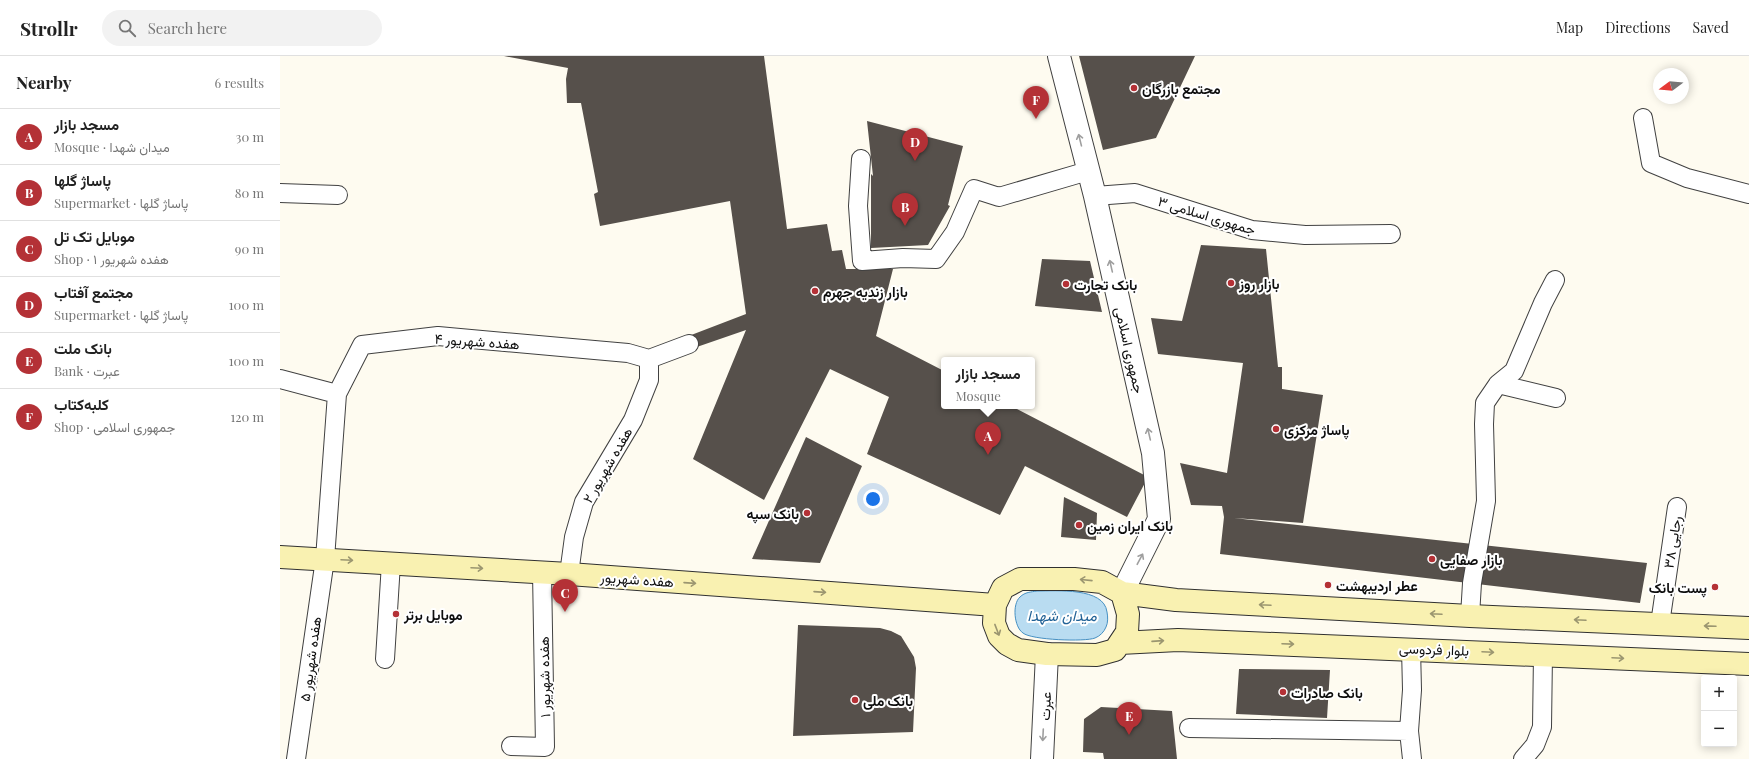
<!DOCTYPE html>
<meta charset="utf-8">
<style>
:root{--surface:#fff;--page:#f2f2f2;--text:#222;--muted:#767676;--line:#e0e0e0;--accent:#b43136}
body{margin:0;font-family:"Playfair Display",Vazirmatn,serif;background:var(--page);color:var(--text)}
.controls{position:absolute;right:12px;bottom:12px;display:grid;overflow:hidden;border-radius:4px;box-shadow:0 2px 10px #0003}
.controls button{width:36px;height:36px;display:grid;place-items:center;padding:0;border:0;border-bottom:1px solid var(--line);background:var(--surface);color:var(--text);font:20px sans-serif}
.compass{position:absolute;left:1373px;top:12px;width:36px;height:36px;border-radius:50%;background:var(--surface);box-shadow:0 2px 10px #0003;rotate:254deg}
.you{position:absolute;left:593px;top:443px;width:14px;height:14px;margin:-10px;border:3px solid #fff;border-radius:50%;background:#1a73e8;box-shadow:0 0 0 6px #1a73e833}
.badge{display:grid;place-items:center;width:26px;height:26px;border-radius:50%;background:var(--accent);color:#fff;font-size:13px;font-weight:700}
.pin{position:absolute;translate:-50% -33px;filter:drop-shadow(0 1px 2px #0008)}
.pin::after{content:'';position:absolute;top:21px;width:14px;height:12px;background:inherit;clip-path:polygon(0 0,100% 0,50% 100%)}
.popup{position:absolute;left:661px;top:301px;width:94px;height:52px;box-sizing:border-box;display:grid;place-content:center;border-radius:4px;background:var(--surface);filter:drop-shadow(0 1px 3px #0005);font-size:13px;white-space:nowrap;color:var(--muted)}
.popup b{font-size:15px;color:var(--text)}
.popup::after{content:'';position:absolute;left:50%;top:100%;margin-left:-8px;border:8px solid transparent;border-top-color:var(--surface)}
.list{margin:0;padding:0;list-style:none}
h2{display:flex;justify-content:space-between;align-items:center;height:52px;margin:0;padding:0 16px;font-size:17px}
h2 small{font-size:13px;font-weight:400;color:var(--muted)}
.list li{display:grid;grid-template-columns:26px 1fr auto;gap:12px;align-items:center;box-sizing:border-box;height:56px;padding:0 16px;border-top:1px solid var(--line)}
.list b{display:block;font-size:15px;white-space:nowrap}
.list p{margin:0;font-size:13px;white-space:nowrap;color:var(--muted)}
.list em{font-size:13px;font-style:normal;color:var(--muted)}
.icon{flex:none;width:22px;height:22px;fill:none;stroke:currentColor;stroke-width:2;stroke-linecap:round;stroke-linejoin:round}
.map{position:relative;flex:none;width:1469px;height:703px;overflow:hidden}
header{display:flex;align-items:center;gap:24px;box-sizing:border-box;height:56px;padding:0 20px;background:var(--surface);border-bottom:1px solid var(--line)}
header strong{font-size:19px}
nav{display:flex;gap:22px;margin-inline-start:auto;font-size:14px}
.search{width:280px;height:36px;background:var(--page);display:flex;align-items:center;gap:10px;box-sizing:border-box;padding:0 14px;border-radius:22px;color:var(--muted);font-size:15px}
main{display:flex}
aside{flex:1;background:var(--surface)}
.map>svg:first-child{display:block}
</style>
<header>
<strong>Strollr</strong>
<div class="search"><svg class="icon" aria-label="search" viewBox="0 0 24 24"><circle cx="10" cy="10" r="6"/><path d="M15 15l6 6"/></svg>Search here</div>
<nav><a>Map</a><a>Directions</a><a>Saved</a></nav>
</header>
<main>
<aside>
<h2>Nearby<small>6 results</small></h2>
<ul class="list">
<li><span class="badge">A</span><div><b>مسجد بازار</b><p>Mosque · میدان شهدا</p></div><em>30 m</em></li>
<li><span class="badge">B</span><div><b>پاساژ گلها</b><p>Supermarket · پاساژ گلها</p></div><em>80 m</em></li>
<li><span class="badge">C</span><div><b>موبایل تک تل</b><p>Shop · هفده شهریور ۱</p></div><em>90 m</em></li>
<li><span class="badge">D</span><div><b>مجتمع آفتاب</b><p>Supermarket · پاساژ گلها</p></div><em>100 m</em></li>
<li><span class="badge">E</span><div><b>بانک ملت</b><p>Bank · عبرت</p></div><em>100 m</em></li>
<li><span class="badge">F</span><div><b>کلبه‌کتاب</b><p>Shop · جمهوری اسلامی</p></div><em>120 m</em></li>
</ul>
</aside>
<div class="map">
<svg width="1469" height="703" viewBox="0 0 1469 703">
<rect width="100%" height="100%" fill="#fefbf0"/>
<path fill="#b9dcf1" stroke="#4690c3" d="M757,535C776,535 824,531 827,556C828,561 828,567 826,571C824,576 820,580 815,582C805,586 751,584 743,577C734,571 732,548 740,541C745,536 751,536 757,535Z"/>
<path fill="#56504b" d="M224,0H484L507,173L547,168L552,195L562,194L566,213H613L596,280L664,315V350H731L868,421L847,461L745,410L720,459L587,398L609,341L550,313L484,444L413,403L466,274L411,293L406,281L466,258L450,145L320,170L314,138L318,136L301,47H287L286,23L288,12Z
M799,0H915L876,82L823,94Z
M587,65L683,90L668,149L670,150L648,189L591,192V118L593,120Z
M921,189L986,193L998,311H1002V333L1043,339L1023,467L954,462L1367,507L1360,547L940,498L944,461L942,450L911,449L900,407L947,417L963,307L878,298L871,262L902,265Z
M762,203L810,205L822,256L755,250Z
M526,381L582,410L540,507L472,503Z
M784,441L817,457L816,484L781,481Z
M518,569L600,572L611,575L621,580L634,601L636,612L633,676L513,680Z
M959,613L1050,614L1047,662L956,658Z
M821,651L892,655L897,703H824L823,697L803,696L804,663Z"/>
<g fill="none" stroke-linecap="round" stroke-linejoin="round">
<defs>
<path id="minor" d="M1363,62L1371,107L1407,122L1469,138
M581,103L578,150L582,205L623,202L656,203L675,176L694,133L719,141L808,115
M0,137L58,139
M815,140L855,137L972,174L1025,179L1111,178
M0,323L57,338
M1218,328L1276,342
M289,518L294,481L304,446L353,364L369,324V303
M1190,560L1192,527L1206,445L1204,368L1205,347L1218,328L1234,315L1263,247L1275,224
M1380,568L1397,451
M1131,592L1132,634L1129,675L1132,703
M105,603L111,507
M909,672L1129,675
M231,690L265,691L262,516
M16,703L45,503L57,338L82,289L158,280L348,297L369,303L409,288
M1243,703L1255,689L1262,671L1263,598"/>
<path id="tertiary" d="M779,0L815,140L873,397L879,463L842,537
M762,703L767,598"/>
<path id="secondary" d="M0,501L289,518L715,549
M842,537L848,558L847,576L835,594L817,599L767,598L738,594L727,588L719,580L714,567L715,549L723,532L740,523H794L822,526L842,537L896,544L1190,560L1469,572
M840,587L898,584L1469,608"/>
</defs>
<use href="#minor" stroke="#414141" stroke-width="20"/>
<use href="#tertiary" stroke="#414141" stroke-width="24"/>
<use href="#secondary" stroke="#303030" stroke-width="24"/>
<use href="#minor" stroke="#fff" stroke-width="18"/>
<use href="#tertiary" stroke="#fff" stroke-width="22"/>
<use href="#secondary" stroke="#f9f1b1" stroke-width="22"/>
</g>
<defs><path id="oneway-shaft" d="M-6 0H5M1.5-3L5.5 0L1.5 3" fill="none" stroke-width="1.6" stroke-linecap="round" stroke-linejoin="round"/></defs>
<g stroke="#9f9f9f">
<use href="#oneway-shaft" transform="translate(800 84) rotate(-104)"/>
<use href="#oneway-shaft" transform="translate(831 210) rotate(-103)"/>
<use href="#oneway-shaft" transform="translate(869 378) rotate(-103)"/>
<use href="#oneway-shaft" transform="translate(860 503) rotate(-62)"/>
<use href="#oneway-shaft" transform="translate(763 679) rotate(93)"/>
</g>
<g stroke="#9b9670">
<use href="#oneway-shaft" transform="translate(67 504) rotate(3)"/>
<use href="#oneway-shaft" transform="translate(197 512) rotate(3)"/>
<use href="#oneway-shaft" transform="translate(806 524) rotate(-174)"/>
<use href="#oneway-shaft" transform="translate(410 527) rotate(4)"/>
<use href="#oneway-shaft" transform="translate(540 536) rotate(4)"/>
<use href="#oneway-shaft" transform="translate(985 549) rotate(-177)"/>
<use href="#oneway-shaft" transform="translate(1156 558) rotate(-177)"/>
<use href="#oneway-shaft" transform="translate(1300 564) rotate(-177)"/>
<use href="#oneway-shaft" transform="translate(1430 570) rotate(-178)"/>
<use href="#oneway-shaft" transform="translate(717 574) rotate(69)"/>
<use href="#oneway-shaft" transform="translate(878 585) rotate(-4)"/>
<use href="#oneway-shaft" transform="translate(1008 588) rotate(2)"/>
<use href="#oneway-shaft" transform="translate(1208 596) rotate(3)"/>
<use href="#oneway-shaft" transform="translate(1338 602) rotate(3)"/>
</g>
<g fill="#b43136" stroke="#fff" stroke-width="1.5">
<circle cx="854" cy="32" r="4"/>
<circle cx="951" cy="227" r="4"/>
<circle cx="786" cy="228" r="4"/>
<circle cx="535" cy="235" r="4"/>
<circle cx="996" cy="373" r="4"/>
<circle cx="527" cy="457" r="4"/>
<circle cx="799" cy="469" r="4"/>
<circle cx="1152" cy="503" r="4"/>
<circle cx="1048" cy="529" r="4"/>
<circle cx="1435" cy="531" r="4"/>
<circle cx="116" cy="558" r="4"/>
<circle cx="1003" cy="636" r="4"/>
<circle cx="575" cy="644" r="4"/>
</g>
<g text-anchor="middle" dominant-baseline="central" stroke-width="4" stroke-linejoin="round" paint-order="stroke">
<g font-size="14" font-weight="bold" fill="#0e0e0e" stroke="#fff" text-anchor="start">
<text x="862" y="32">مجتمع بازرگان</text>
<text x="959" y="227">بازار روز</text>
<text x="794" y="228">بانک تجارت</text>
<text x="543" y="235">بازار زندیه جهرم</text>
<text x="1004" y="373">پاساژ مرکزی</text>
<text x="519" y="457" text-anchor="end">بانک سپه</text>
<text x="807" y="469">بانک ایران زمین</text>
<text x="1160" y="503">بازار صفایی</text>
<text x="1056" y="529">عطر اردیبهشت</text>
<text x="1427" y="531" text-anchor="end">پست بانک</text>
<text x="124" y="558">موبایل برتر</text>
<text x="1011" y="636">بانک صادرات</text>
<text x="583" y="644">بانک ملی</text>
</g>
<g font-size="14" fill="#0e0e0e" stroke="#fff">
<text transform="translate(927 159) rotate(17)">جمهوری اسلامی ۳</text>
<text transform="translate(197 285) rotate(4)">هفده شهریور ۴</text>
<text transform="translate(850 294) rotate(77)">جمهوری اسلامی</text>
<text transform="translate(327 409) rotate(-60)">هفده شهریور ۲</text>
<text transform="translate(1392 486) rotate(-81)">رجایی ۳۸</text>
<text transform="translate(357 523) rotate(4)">هفده شهریور</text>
<text transform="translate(1154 593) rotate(2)">بلوار فردوسی</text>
<text transform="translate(30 603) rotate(-82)">هفده شهریور ۵</text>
<text transform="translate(264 621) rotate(-91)">هفده شهریور ۱</text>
<text transform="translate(765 650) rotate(-87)">عبرت</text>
</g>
<g font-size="15" font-style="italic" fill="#216296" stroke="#fff">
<text x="782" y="559">میدان شهدا</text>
</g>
</g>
</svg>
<div class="controls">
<button>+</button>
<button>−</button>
</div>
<svg class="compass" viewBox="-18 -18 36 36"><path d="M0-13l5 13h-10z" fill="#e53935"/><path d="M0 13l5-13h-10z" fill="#767676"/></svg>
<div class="you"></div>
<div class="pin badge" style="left:708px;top:399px">A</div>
<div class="popup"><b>مسجد بازار</b>Mosque</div>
<div class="pin badge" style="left:625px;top:170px">B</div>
<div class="pin badge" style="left:285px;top:556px">C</div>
<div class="pin badge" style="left:635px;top:105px">D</div>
<div class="pin badge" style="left:849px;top:679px">E</div>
<div class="pin badge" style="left:756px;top:63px">F</div>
</div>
</main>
